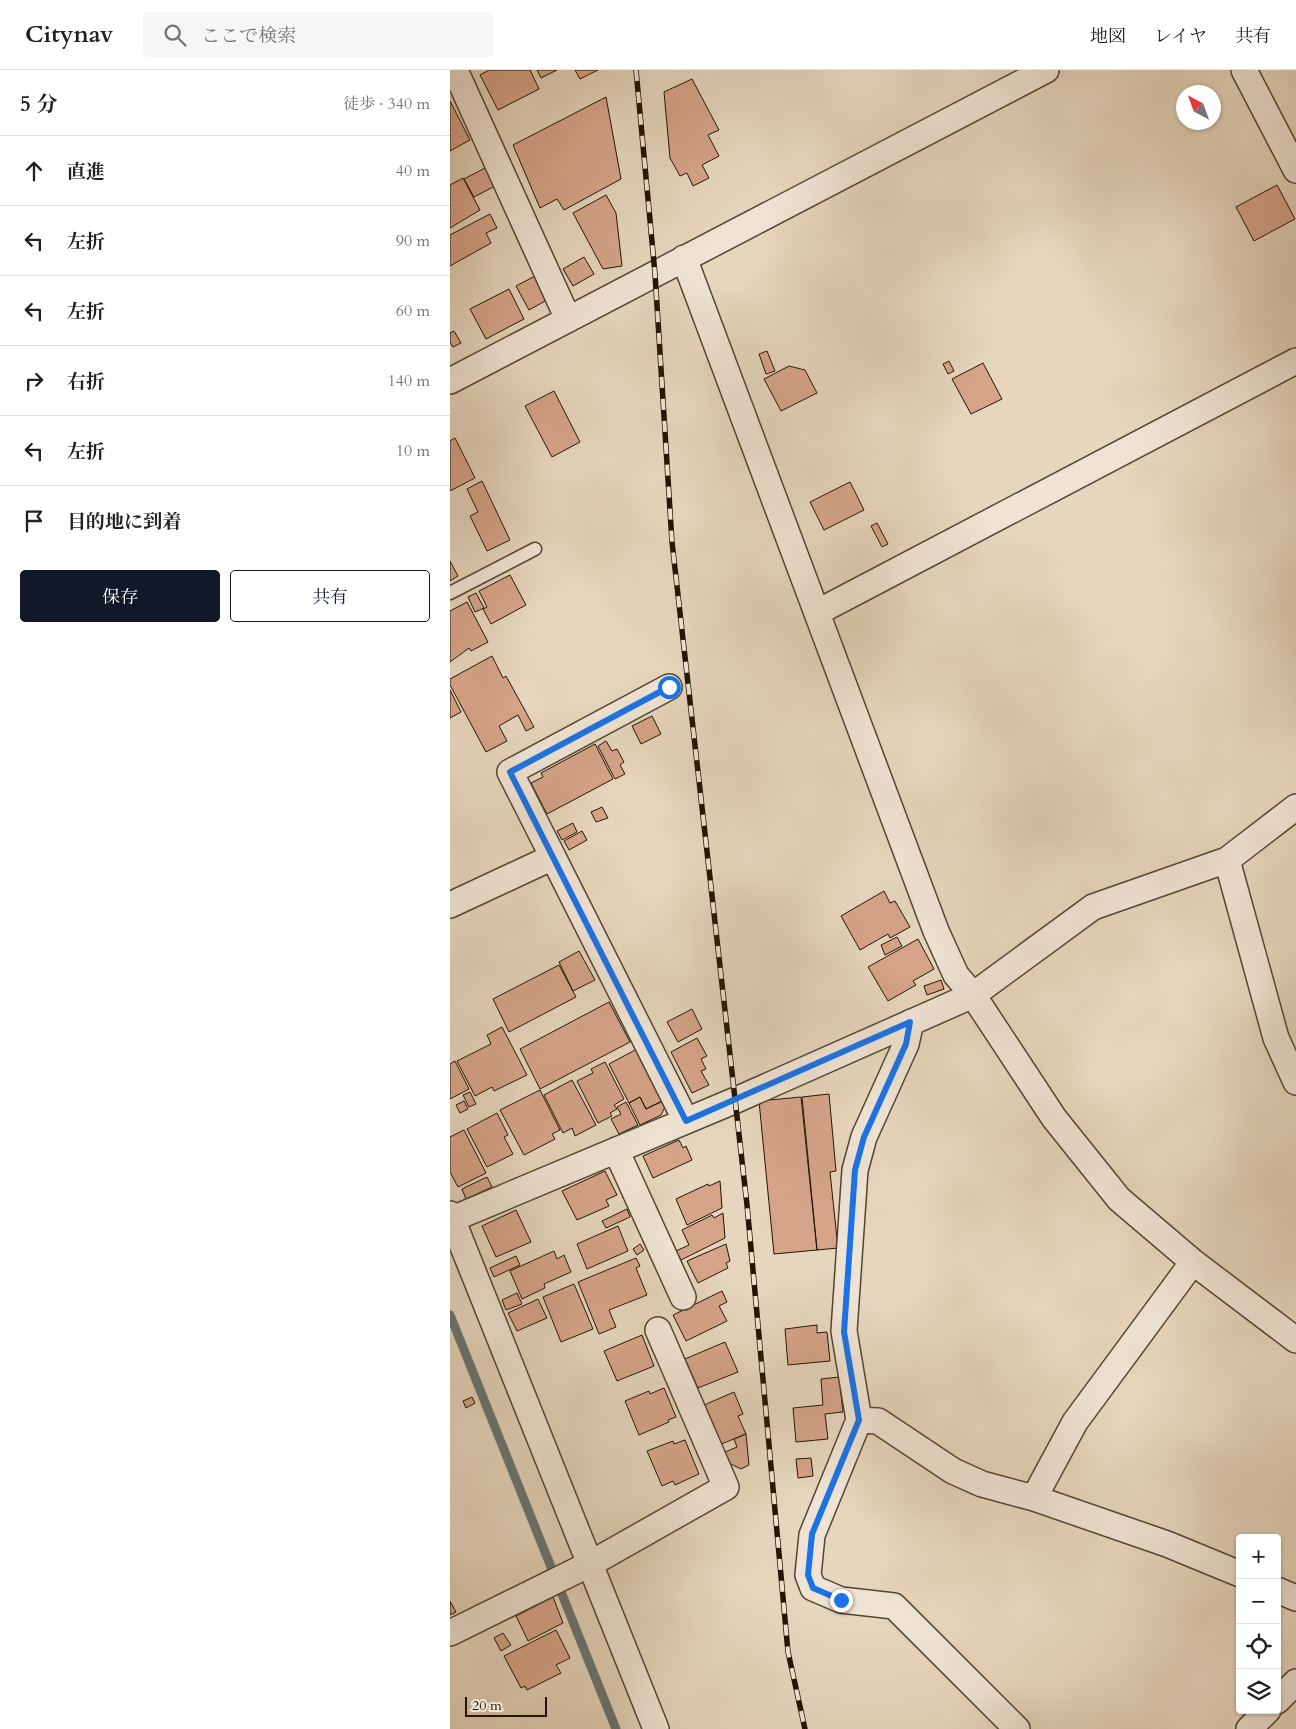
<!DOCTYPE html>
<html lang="ja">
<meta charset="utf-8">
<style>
:root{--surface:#fff;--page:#f6f6f6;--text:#202124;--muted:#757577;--line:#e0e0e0;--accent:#111827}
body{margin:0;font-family:Cardo,"Noto Serif JP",serif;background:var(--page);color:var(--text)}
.controls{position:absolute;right:15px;bottom:15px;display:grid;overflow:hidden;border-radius:5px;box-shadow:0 1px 4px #0004}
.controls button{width:45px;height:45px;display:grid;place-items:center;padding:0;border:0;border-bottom:1px solid var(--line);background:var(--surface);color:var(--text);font:25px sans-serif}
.compass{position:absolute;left:726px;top:15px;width:45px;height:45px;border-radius:50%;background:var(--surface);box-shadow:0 1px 4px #0004;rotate:319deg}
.scale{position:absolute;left:15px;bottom:12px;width:82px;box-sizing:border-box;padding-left:5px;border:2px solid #221504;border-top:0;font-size:14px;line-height:18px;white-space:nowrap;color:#221504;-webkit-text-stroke:4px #efe4d4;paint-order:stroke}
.stop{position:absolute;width:15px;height:15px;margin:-11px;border:4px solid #1a73e8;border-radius:50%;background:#fff}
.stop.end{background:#1a73e8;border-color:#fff;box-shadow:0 1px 5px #0008}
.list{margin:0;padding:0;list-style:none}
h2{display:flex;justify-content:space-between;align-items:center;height:65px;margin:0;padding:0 20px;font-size:21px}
h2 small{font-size:16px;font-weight:400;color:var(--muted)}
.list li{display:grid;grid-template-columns:32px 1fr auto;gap:15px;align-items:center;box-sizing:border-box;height:70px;padding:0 20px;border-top:1px solid var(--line)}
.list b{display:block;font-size:19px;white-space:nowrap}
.list em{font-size:16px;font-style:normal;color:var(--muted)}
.actions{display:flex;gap:10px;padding:15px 20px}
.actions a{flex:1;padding:11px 0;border:1px solid var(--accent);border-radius:5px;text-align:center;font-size:18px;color:var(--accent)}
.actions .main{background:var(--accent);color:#fff}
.icon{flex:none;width:28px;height:28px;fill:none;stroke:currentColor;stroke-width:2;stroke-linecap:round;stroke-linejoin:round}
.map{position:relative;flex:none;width:846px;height:1659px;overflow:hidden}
header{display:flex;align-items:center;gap:30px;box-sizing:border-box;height:70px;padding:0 25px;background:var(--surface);border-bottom:1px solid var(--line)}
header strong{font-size:24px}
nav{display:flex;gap:28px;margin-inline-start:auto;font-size:18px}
.search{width:350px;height:45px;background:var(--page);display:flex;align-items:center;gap:12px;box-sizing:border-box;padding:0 18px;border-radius:5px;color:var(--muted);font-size:19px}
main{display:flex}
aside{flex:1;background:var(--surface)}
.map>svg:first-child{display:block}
</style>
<header>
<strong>Citynav</strong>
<div class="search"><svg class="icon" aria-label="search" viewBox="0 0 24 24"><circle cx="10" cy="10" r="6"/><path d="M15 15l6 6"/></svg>ここで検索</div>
<nav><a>地図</a><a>レイヤ</a><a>共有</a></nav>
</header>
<main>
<aside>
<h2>5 分<small>徒歩 · 340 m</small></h2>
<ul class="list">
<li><svg class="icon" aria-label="ahead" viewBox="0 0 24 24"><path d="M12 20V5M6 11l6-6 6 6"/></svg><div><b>直進</b></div><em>40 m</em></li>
<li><svg class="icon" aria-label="left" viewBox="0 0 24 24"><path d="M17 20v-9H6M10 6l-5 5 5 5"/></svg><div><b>左折</b></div><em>90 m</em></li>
<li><svg class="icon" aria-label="left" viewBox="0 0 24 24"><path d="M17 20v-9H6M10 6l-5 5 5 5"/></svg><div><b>左折</b></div><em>60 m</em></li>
<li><svg class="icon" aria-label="right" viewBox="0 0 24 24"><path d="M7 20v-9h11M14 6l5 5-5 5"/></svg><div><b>右折</b></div><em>140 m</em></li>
<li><svg class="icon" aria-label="left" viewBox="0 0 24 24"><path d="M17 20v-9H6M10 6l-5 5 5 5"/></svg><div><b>左折</b></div><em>10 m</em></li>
<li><svg class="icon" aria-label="arrive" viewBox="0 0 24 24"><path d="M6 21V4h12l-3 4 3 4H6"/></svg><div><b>目的地に到着</b></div></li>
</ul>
<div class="actions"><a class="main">保存</a><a>共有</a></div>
</aside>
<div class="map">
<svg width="846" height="1659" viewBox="0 0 846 1659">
<rect width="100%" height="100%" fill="#e6d6bd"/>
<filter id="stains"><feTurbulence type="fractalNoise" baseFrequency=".004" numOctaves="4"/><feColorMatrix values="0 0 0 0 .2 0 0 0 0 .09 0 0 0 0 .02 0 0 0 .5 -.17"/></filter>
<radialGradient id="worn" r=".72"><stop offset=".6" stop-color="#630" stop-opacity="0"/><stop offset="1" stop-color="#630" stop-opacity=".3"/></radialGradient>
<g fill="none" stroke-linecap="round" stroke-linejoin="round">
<path stroke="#6a7672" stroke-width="9" d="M0,1245L166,1659"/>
</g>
<path fill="#d6a489" stroke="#221504" d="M39,0H80L89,19L48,40L30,5Z
M87,0H107L91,8Z
M125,0H148L130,9Z
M242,9L269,60L258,65L269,86L252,95L259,108L243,116L237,103L230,106L220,88L214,22Z
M156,27L171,109L114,140L107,129L90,138L63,75Z
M0,31L20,70L0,81Z
M35,98L45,116L24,127L14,109Z
M13,108L30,140L0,158V115Z
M827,115L845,149L804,171L786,137Z
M156,125L166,143L172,196L153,199L123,143Z
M40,144L47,158L36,163L41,173L0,196V165Z
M134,187L144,204L123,216L113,199Z
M85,206L97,230L79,240L66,216Z
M59,219L74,249L36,269L20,239Z
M4,261L11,273L3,277L0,272V263Z
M317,281L325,301L316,304L309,284Z
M499,291L504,301L498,304L493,294Z
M533,293L552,329L521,344L502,309Z
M339,296L355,300L367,323L331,341L314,309Z
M104,321L130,372L102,387L75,336Z
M5,368L25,408L0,421V371Z
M32,411L60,470L37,481L20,446L28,442L17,419Z
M400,412L414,440L374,460L360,432Z
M427,453L438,474L432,477L421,456Z
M0,491L8,506L0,511Z
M60,505L76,535L41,554L33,539L37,537L29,521Z
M26,523L34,538L25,542L18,527Z
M17,532L38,572L21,581L19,578L0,592V541Z
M42,586L53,608L56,606L84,657L76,661L68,645L49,656L57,671L36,682L0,615V609Z
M0,620L11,642L0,648Z
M202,646L211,664L191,674L182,656Z
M156,671L162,681L167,679L174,692L170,695L175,704L165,709L148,676Z
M145,674L163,709L97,744L81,713L93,707L91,703Z
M152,737L158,748L146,752L141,742Z
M123,753L127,762L112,770L107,761Z
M132,761L137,770L119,780L114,771Z
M434,821L440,833L445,831L460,857L440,868L438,864L410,880L391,846Z
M447,867L452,876L435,885L431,875Z
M468,869L484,899L463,911L466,915L438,931L418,897Z
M129,881L145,910L123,921L109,892Z
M109,895L126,927L59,962L43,929Z
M491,910L494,919L477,925L474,916Z
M159,932L180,972L90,1019L70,979Z
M242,939L252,959L228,972L217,952Z
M52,957L77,1005L44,1021L42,1017L25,1026L7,991L41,974L37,965Z
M247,968L257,986L251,989L256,999L251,1001L259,1015L242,1023L221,982Z
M187,979L213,1031L196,1039L190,1027L179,1033L159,994Z
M5,991L19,1019L0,1029V994Z
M155,992L174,1029L164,1035L167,1039L160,1043L162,1046L148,1053L127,1011L143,1003L141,999Z
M122,1010L146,1055L125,1066L122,1058L113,1063L94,1025Z
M90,1020L110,1060L102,1064L105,1069L74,1085L50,1040Z
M20,1022L26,1034L19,1037L13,1025Z
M379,1024L386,1101L380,1102L388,1178L367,1180L352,1027Z
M190,1027L196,1039L212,1031L215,1037L211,1045L190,1055L179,1033Z
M351,1027L367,1180L324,1184L309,1031Z
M14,1031L18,1039L10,1043L6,1035Z
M176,1032L188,1055L169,1064L161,1049L171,1044L167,1037Z
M47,1043L58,1065L54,1067L63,1084L37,1097L17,1059Z
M14,1060L36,1103L8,1117L0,1102V1067Z
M229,1070L233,1078L236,1076L242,1090L203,1108L193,1086Z
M155,1101L167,1125L156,1130L159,1136L127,1150L112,1121Z
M37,1107L42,1117L16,1129L12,1119Z
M270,1111L272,1138L237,1155L226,1129L258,1114L259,1116Z
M177,1139L180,1147L156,1158L152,1151Z
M66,1140L81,1172L46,1187L32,1156Z
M273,1143L275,1168L231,1190L226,1181L239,1175L232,1160L262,1145L264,1148Z
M168,1156L178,1181L137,1199L127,1174Z
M190,1174L194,1180L187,1185L183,1179Z
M276,1174L280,1191L276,1193L278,1198L248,1213L237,1191Z
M104,1181L107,1189L114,1185L121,1202L94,1214L95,1218L72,1229L60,1201Z
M66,1186L70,1195L44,1207L40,1198Z
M186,1188L190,1196L186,1198L197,1225L159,1240L166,1257L149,1264L128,1212Z
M124,1214L143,1259L111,1272L93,1227Z
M272,1221L277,1232L269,1236L277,1251L236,1271L223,1245Z
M67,1223L72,1234L56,1240L52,1230Z
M88,1229L97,1248L67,1261L58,1243Z
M367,1255V1263L377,1262L380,1291L338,1295L335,1259Z
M192,1265L204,1296L167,1311L154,1281Z
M275,1272L288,1302L248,1318L235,1289Z
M389,1307L393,1342L375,1344L378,1369L346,1372L343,1338L373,1335L371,1309Z
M214,1318L226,1347L218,1350L219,1352L189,1365L175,1331L199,1321L200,1324Z
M284,1322L293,1344L288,1346L296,1364L269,1375L252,1336Z
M22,1327L25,1333L16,1338L13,1331Z
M296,1364L299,1395L291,1399L277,1392L273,1383L287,1377L284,1369Z
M235,1370L249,1404L225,1415L223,1411L212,1416L197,1381L223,1371L224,1374Z
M361,1388L363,1406L348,1408L346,1389Z
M103,1527L113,1553L78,1571L66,1546Z
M0,1531L6,1542L0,1545Z
M106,1560L120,1588L106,1595L111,1603L77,1620L75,1616L71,1618L54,1586Z
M53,1563L61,1575L51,1581L44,1568Z"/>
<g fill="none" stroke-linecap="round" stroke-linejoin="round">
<defs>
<path id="service" d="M0,523L85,479"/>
<path id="minor" d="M5,0L118,249
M794,0L846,100
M234,188L486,861L506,905L523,925L604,1048L669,1129L743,1192L846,1270
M0,311L596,0
M368,542L846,291
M103,787L60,702L219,617
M777,790L826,968L846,1012
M0,835L103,787L236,1051
M461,952L456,974L414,1067L405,1100L394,1261L409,1350L362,1465L358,1505L363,1518L391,1530L444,1536L567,1659
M166,1080L233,1227
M0,1144L206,1659
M0,1150L286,1030L523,925L643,837L777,790L846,737
M743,1192L625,1352L584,1428L717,1474L790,1504
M409,1350L428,1351L503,1401L532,1414L584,1428
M827,1520L846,1528
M0,1563L140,1494L276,1417L208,1260
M827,1631L846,1612
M799,1659L818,1640"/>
</defs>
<use href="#service" stroke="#534532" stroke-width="15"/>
<use href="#minor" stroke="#534532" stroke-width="28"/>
<use href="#service" stroke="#efe4d4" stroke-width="12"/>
<use href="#minor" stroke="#efe4d4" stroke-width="25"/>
<defs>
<path id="rail" d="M186,0L205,204L222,472L297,1135L338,1582L355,1659"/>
</defs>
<use href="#rail" stroke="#221504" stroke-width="5.5"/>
<use href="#rail" stroke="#efe4d4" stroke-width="4" stroke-dasharray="11" stroke-linecap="butt"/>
</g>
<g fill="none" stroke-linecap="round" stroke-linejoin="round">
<path stroke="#1a73e8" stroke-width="6" d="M219,617L60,702L236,1051L460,952L456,974L414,1067L405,1100L394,1262L409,1350L362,1464L358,1505L363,1518L391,1530"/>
</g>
<rect width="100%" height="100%" filter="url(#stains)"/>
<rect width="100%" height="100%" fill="url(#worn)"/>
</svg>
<div class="controls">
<button>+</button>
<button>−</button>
<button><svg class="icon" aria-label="locate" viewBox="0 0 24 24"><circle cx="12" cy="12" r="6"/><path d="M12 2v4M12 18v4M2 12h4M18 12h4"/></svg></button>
<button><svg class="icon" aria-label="layers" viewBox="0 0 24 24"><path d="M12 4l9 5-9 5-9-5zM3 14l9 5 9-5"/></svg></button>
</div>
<svg class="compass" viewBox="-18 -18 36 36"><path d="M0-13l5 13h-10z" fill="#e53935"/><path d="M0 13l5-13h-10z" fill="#757577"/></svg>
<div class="scale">20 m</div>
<div class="stop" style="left:219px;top:617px"></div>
<div class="stop end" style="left:391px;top:1530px"></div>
</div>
</main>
